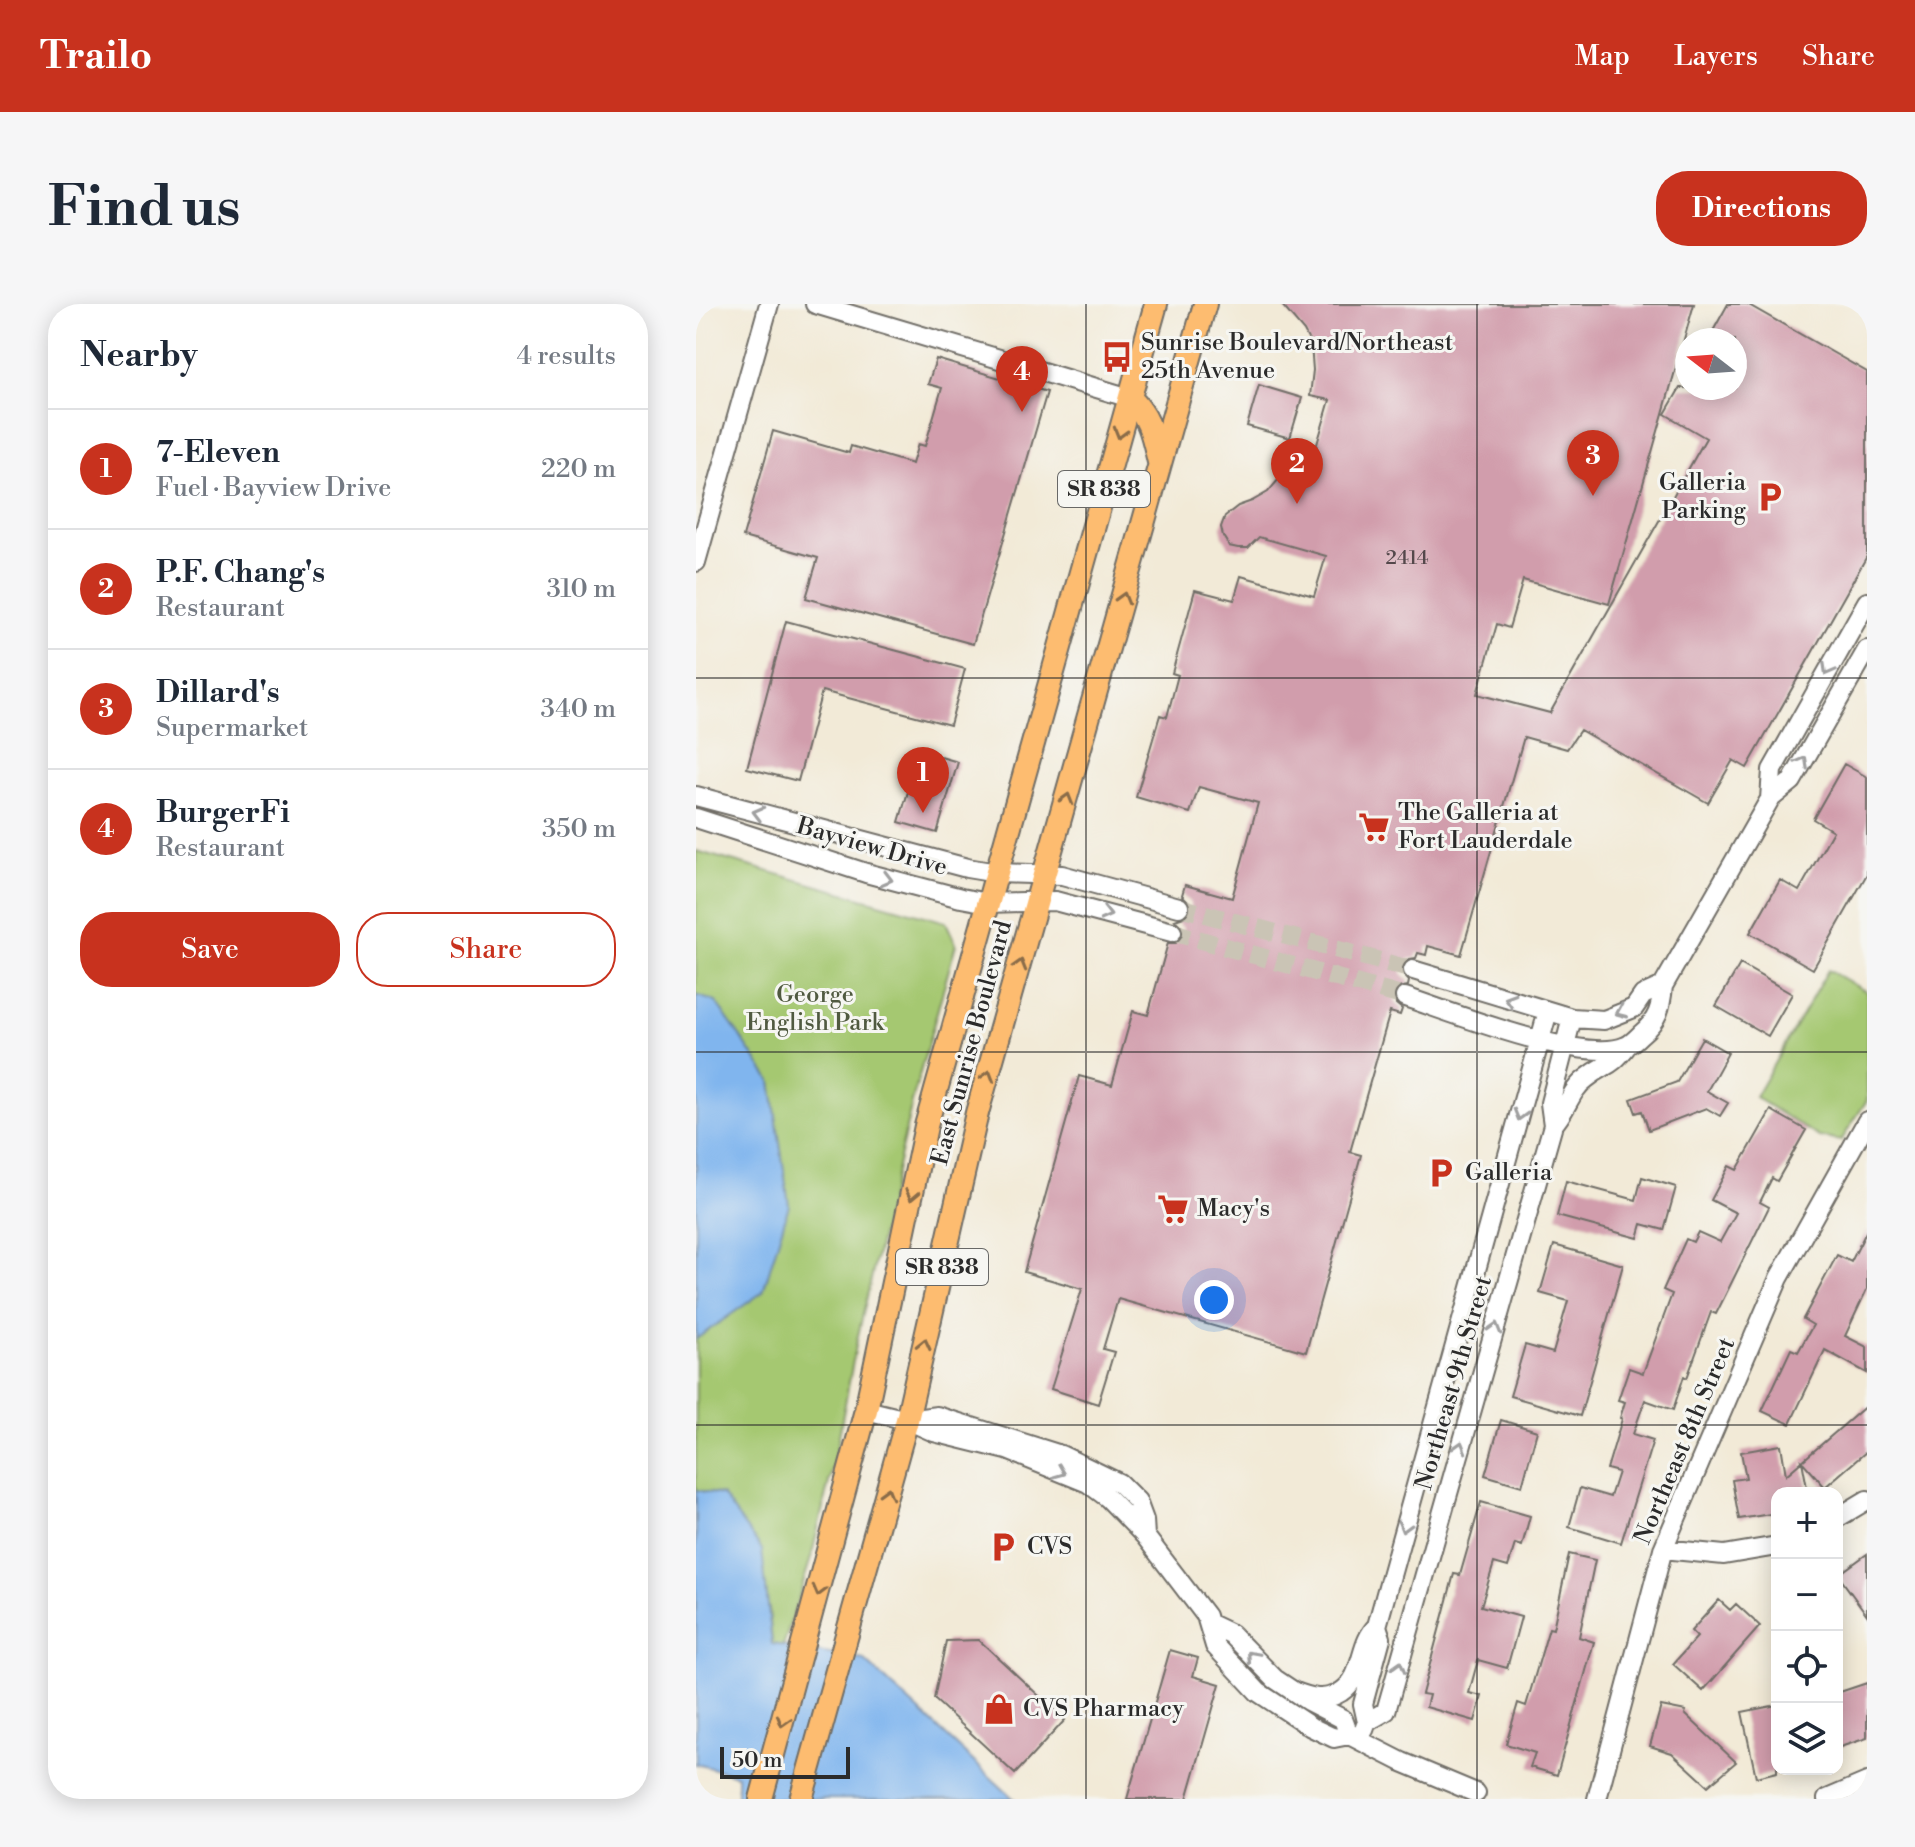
<!DOCTYPE html>
<meta charset="utf-8">
<style>
:root{--surface:#fff;--page:#f6f6f7;--text:#1f2937;--muted:#747a83;--line:#e0e1e3;--accent:#c8321e}
body{margin:0;font-family:"Libre Bodoni",serif;background:var(--page);color:var(--text)}
.controls{position:absolute;right:24px;bottom:24px;display:grid;overflow:hidden;border-radius:16px;box-shadow:0 4px 20px #0003}
.controls button{width:72px;height:72px;display:grid;place-items:center;padding:0;border:0;border-bottom:2px solid var(--line);background:var(--surface);color:var(--text);font:40px sans-serif}
.compass{position:absolute;left:979px;top:24px;width:72px;height:72px;border-radius:50%;background:var(--surface);box-shadow:0 4px 20px #0003;rotate:287deg}
.scale{position:absolute;left:24px;bottom:20px;width:130px;box-sizing:border-box;padding-left:8px;border:4px solid #2b2b2b;border-top:0;font-size:22px;line-height:28px;white-space:nowrap;color:#2b2b2b;-webkit-text-stroke:6px #f6f6f2;paint-order:stroke}
.you{position:absolute;left:518px;top:996px;width:28px;height:28px;margin:-20px;border:6px solid #fff;border-radius:50%;background:#1a73e8;box-shadow:0 0 0 12px #1a73e833}
.badge{display:grid;place-items:center;width:52px;height:52px;border-radius:50%;background:var(--accent);color:#fff;font-size:26px;font-weight:700}
.pin{position:absolute;translate:-50% -66px;filter:drop-shadow(0 2px 4px #0008)}
.pin::after{content:'';position:absolute;top:42px;width:28px;height:24px;background:inherit;clip-path:polygon(0 0,100% 0,50% 100%)}
.list{margin:0;padding:0;list-style:none}
h2{display:flex;justify-content:space-between;align-items:center;height:104px;margin:0;padding:0 32px;font-size:34px}
h2 small{font-size:26px;font-weight:400;color:var(--muted)}
.list li{display:grid;grid-template-columns:52px 1fr auto;gap:24px;align-items:center;box-sizing:border-box;height:120px;padding:0 32px;border-top:2px solid var(--line)}
.list b{display:block;font-size:30px;white-space:nowrap}
.list p{margin:0;font-size:26px;white-space:nowrap;color:var(--muted)}
.list em{font-size:26px;font-style:normal;color:var(--muted)}
.actions{display:flex;gap:16px;padding:24px 32px}
.actions a{flex:1;padding:18px 0;border:2px solid var(--accent);border-radius:32px;text-align:center;font-size:28px;color:var(--accent)}
.actions .main{background:var(--accent);color:#fff}
.icon{flex:none;width:44px;height:44px;fill:none;stroke:currentColor;stroke-width:2;stroke-linecap:round;stroke-linejoin:round}
.map{position:relative;flex:none;width:1171px;height:1495px;overflow:hidden;border-radius:32px}
header{display:flex;align-items:center;gap:48px;box-sizing:border-box;height:112px;padding:0 40px;background:var(--accent);color:#fff}
header strong{font-size:38px}
nav{display:flex;gap:44px;margin-inline-start:auto;font-size:28px}
.intro{display:flex;align-items:center;justify-content:space-between;box-sizing:border-box;height:192px;padding:0 48px}
h1{margin:0;font-size:56px}
.button{padding:20px 36px;border-radius:32px;background:var(--accent);color:#fff;font-size:28px;font-weight:700}
main{display:flex;gap:48px;padding:0 48px}
aside{flex:1;background:var(--surface);border-radius:32px;box-shadow:0 4px 20px #0003}
.map>svg:first-child{display:block}
</style>
<header>
<strong>Trailo</strong>
<nav><a>Map</a><a>Layers</a><a>Share</a></nav>
</header>
<div class="intro"><h1>Find us</h1><a class="button">Directions</a></div>
<main>
<aside>
<h2>Nearby<small>4 results</small></h2>
<ul class="list">
<li><span class="badge">1</span><div><b>7-Eleven</b><p>Fuel · Bayview Drive</p></div><em>220 m</em></li>
<li><span class="badge">2</span><div><b>P.F. Chang's</b><p>Restaurant</p></div><em>310 m</em></li>
<li><span class="badge">3</span><div><b>Dillard's</b><p>Supermarket</p></div><em>340 m</em></li>
<li><span class="badge">4</span><div><b>BurgerFi</b><p>Restaurant</p></div><em>350 m</em></li>
</ul>
<div class="actions"><a class="main">Save</a><a>Share</a></div>
</aside>
<div class="map">
<svg width="1171" height="1495" viewBox="0 0 1171 1495">
<rect width="100%" height="100%" fill="#f6f6f2"/>
<filter id="ink" filterUnits="userSpaceOnUse"><feTurbulence type="fractalNoise" baseFrequency=".0125" numOctaves="2"/><feDisplacementMap in="SourceGraphic" scale="16" xChannelSelector="R" yChannelSelector="G"/><feConvolveMatrix kernelMatrix="1 2 1 2 8 2 1 2 1" color-interpolation-filters="sRGB"/></filter>
<filter id="wash" filterUnits="userSpaceOnUse"><feTurbulence type="fractalNoise" baseFrequency=".006" numOctaves="4" result="noise"/><feDisplacementMap in="SourceGraphic" scale="32" xChannelSelector="R" yChannelSelector="G"/><feGaussianBlur stdDeviation="1.8" result="paint"/><feColorMatrix in="noise" values="0 0 0 0 0 0 0 0 0 0 0 0 0 0 0 0 0 1.4 0 .05"/><feComposite in="paint" operator="in"/></filter>
<g filter="url(#wash)">
<rect width="100%" height="100%" fill="#f2ead7"/>
<path fill="#a5c871" stroke="#687a4e" stroke-width="2" d="M0,547L250,618L260,640L217,794L161,1036L140,1148L115,1254L87,1342L76,1340L73,1305L26,1191L0,1186Z
M1132,666L1171,688V796L1145,837L1123,833L1059,793Z"/>
<path fill="#80b5ee" stroke="#56708c" stroke-width="2" d="M0,691L20,698L75,777L93,901L67,988L0,1035Z
M0,1186L26,1191L66,1246L76,1340L168,1356L318,1495H41V1471L0,1460Z"/>
<g id="blocks">
<path fill="#d19dac" d="M585,0H998L913,300L827,276L813,324L801,320L781,390L854,409L1010,134L969,110L984,84H1039V36H1012L1032,0H1051L1171,68V252L1051,464L1037,456L1012,499L884,426L871,445L828,433L765,651L732,642L730,651L722,649L720,654L714,655L706,662V669L713,677L712,682L702,684L698,690L700,700L706,705L704,711L694,708L654,848L665,851L610,1048L422,995L407,1045L418,1048L402,1100L355,1085L386,985L328,968L383,772L416,781L437,707L452,711L472,639H480L487,632V624L479,616L491,612L494,607V599L486,591L489,581L536,594L562,499L503,483L494,509L440,493L464,411L471,413L482,371L476,369L499,286L538,296L545,272L618,292L630,252L563,233L552,244H542L533,242L527,232L525,223L529,212L542,202L556,197L572,188L589,168L601,142L619,147L634,96L614,92L617,66L615,41L608,27Z
M240,55L351,88L277,340L110,294L122,254L47,233L77,127L153,149L155,142L216,160L222,140L229,142L246,84L232,80Z
M563,81L606,94L594,134L551,122Z
M90,317L269,365L254,421L126,387L102,477L51,464Z
M224,447L262,458L241,529L203,518Z
M1148,460L1171,473V570L1117,665L1054,629L1084,576L1103,587L1137,527L1117,515Z
M1044,660L1096,690L1072,732L1020,702Z
M1006,734L1032,749L1011,787L1032,799L1024,812L1010,804L953,826L946,807L940,809L935,795L981,778Z
M1075,806L1110,826L1081,877L1076,874L1064,898L1073,903L1020,1010L1015,1008L991,1074L988,1072L977,1106L949,1096L937,1130L957,1136L925,1239L873,1223L884,1184L914,1193L922,1168L911,1165L926,1115L924,1114L929,1098L922,1096L933,1064L947,1069L976,990L967,986L990,935L997,938L1002,928L1024,938L1040,909L1015,896L1033,862L1041,866Z
M946,873L980,883L968,926L946,920L942,934L861,912L870,877L940,896Z
M1171,926V985L1149,1032L1171,1043V1069L1129,1046L1094,1120L1066,1107L1095,1045L1102,1048L1117,1021L1107,1015L1141,951L1155,958Z
M858,941L927,961L884,1112L814,1092L829,1041L857,1049L872,997L844,989Z
M1171,1101V1147L1129,1183L1106,1157L1112,1189H1081V1209L1043,1215L1036,1176L1050,1174L1045,1148L1085,1141L1090,1171Z
M805,1116L841,1127L826,1182L789,1171Z
M785,1198L834,1212L826,1242L819,1240L812,1263L798,1259L785,1302L825,1313L811,1364L782,1356L773,1389L786,1392L779,1417L730,1403L733,1391L726,1390L758,1270L764,1271Z
M873,1250L899,1256L883,1333L898,1338L861,1471L834,1463L839,1449L810,1440L822,1399L830,1402L853,1324L857,1325Z
M1171,1250V1311L1142,1271Z
M1023,1296L1034,1306L1040,1300L1064,1322L1007,1387L977,1360L1001,1333L995,1327Z
M283,1336L369,1416L319,1470L238,1395L250,1337Z
M474,1346L502,1354L497,1372L524,1380L491,1495H431Z
M1171,1379V1434L1141,1444V1389Z
M1081,1401V1468L1060,1473L1046,1408Z
M965,1402L990,1407L989,1410L1040,1458L1012,1482L976,1449L954,1442Z"/>
</g>
</g>
<g filter="url(#ink)">
<use href="#blocks" fill-opacity="0" stroke="#716e67" stroke-width="2"/>
<g fill="none" stroke-linecap="round" stroke-linejoin="round">
<path stroke="#cac4b5" stroke-width="18" stroke-dasharray="18 9" stroke-linecap="butt" d="M483,603L717,666
M476,628L709,693"/>
<defs>
<path id="minor" d="M119,0L434,94
M0,258L73,0
M0,492L271,564L301,569L366,571L483,603
M1074,495L1076,466L1171,298
M0,514L170,569L265,594L292,599L359,597L476,628
M717,666L876,714L908,716L938,704L947,691L967,682
M709,693C755,708 888,761 930,742C935,740 941,734 945,730C962,716 965,704 967,682L1074,495L1096,477L1171,346
M857,821C871,806 874,786 891,774C910,759 914,764 931,742
M170,1106L211,1116L238,1128L311,1146L392,1179L412,1194L449,1232L510,1312L519,1342L562,1388L615,1423L638,1434L653,1431L706,1458L780,1489
M211,1116L241,1112L365,1151L423,1179L441,1197L448,1216L449,1232
M1141,1214L1171,1196
M967,1245L1028,1251L1081,1242
M514,1320L535,1330L579,1375L612,1397L647,1415L653,1431
M597,1387C614,1394 629,1398 645,1388C669,1372 662,1340 681,1322L852,707
M671,1418L690,1407L692,1400L857,821L854,799L876,714
M668,1426L671,1418L667,1400L685,1334L681,1322
M901,1495L967,1245L1083,974L1171,817
M1131,1495L1171,1478"/>
<path id="major" d="M434,94C454,113 457,132 463,158
M65,1495L170,1106L230,822L460,0
M105,1495L211,1116L281,809L509,0"/>
</defs>
<use href="#minor" stroke="#716e67" stroke-width="22"/>
<use href="#major" stroke="#716e67" stroke-width="26"/>
<use href="#minor" stroke="#fff" stroke-width="18"/>
<use href="#major" stroke="#fdbc6f" stroke-width="22"/>
</g>
<defs><path id="oneway-chevron" d="M-2-3.5L2.5 0L-2 3.5" fill="none" stroke-width="1.6" stroke-linecap="round" stroke-linejoin="round" transform="scale(2)"/></defs>
<g stroke="#8a6c4a">
<use href="#oneway-chevron" transform="translate(424 129) rotate(106)"/>
<use href="#oneway-chevron" transform="translate(427 294) rotate(-74)"/>
<use href="#oneway-chevron" transform="translate(371 495) rotate(-74)"/>
<use href="#oneway-chevron" transform="translate(324 661) rotate(-74)"/>
<use href="#oneway-chevron" transform="translate(292 772) rotate(-73)"/>
<use href="#oneway-chevron" transform="translate(216 891) rotate(102)"/>
<use href="#oneway-chevron" transform="translate(228 1040) rotate(-77)"/>
<use href="#oneway-chevron" transform="translate(191 1189) rotate(-74)"/>
<use href="#oneway-chevron" transform="translate(123 1287) rotate(105)"/>
<use href="#oneway-chevron" transform="translate(87 1417) rotate(106)"/>
</g>
<g stroke="#a0a0a0">
<use href="#oneway-chevron" transform="translate(1132 366) rotate(119)"/>
<use href="#oneway-chevron" transform="translate(1107 458) rotate(-61)"/>
<use href="#oneway-chevron" transform="translate(62 509) rotate(-165)"/>
<use href="#oneway-chevron" transform="translate(191 575) rotate(15)"/>
<use href="#oneway-chevron" transform="translate(410 610) rotate(14)"/>
<use href="#oneway-chevron" transform="translate(814 696) rotate(-163)"/>
<use href="#oneway-chevron" transform="translate(925 708) rotate(157)"/>
<use href="#oneway-chevron" transform="translate(824 811) rotate(106)"/>
<use href="#oneway-chevron" transform="translate(799 1024) rotate(-74)"/>
<use href="#oneway-chevron" transform="translate(764 1143) rotate(-74)"/>
<use href="#oneway-chevron" transform="translate(364 1168) rotate(22)"/>
<use href="#oneway-chevron" transform="translate(708 1223) rotate(106)"/>
<use href="#oneway-chevron" transform="translate(556 1352) rotate(-132)"/>
<use href="#oneway-chevron" transform="translate(703 1363) rotate(-74)"/>
</g>
</g>
<path fill="none" stroke="#2b2b2b" stroke-width="2" stroke-opacity="0.55" d="M390,0V1495M781,0V1495M0,374H1171M0,748H1171M0,1121H1171"/>
<defs>
<symbol id="bus-bare" viewBox="-9 -9 18 18"><path d="M-5-6H5V4H4V6H2V4H-2V6H-4V4H-5ZM-3.5-4V0h7V-4ZM-3.5 1.2v1.5H-2V1.2ZM2 1.2v1.5H3.5V1.2Z" fill="#c8321e" stroke="#f6f6f2" stroke-width="2.5" paint-order="stroke"/></symbol>
<symbol id="parking-bare" viewBox="-9 -9 18 18"><path d="M-3.5-5.5H1a3.5 3.5 0 0 1 0 7H-1V5.5H-3.5ZM-1-3.4V-.6H.8a1.4 1.4 0 0 0 0-2.8Z" fill="#c8321e" stroke="#f6f6f2" stroke-width="2.5" paint-order="stroke"/></symbol>
<symbol id="supermarket-bare" viewBox="-9 -9 18 18"><path d="M-6-5.5h2.5l.6 2H6L4.5 2H-2.5L-4.4-4H-6ZM-1.5 3.2a1.3 1.3 0 1 0 .1 0ZM3 3.2a1.3 1.3 0 1 0 .1 0Z" fill="#c8321e" stroke="#f6f6f2" stroke-width="2.5" paint-order="stroke"/></symbol>
<symbol id="shop-bare" viewBox="-9 -9 18 18"><path d="M-5-2.5h2.3a2.7 3.5 0 0 1 5.4 0H5L5.5 6h-11ZM-1.5-2.5h3a1.5 2.3 0 0 0-3 0Z" fill="#c8321e" stroke="#f6f6f2" stroke-width="2.5" paint-order="stroke"/></symbol>
</defs>
<g fill-rule="evenodd">
<use href="#bus-bare" x="399" y="31" width="44" height="44"/>
<use href="#parking-bare" x="1052" y="171" width="44" height="44"/>
<use href="#supermarket-bare" x="656" y="501" width="44" height="44"/>
<use href="#parking-bare" x="723" y="847" width="44" height="44"/>
<use href="#supermarket-bare" x="455" y="883" width="44" height="44"/>
<use href="#parking-bare" x="285" y="1221" width="44" height="44"/>
<use href="#shop-bare" x="281" y="1383" width="44" height="44"/>
</g>
<g text-anchor="middle" dominant-baseline="central" stroke-width="6" stroke-linejoin="round" paint-order="stroke">
<g font-size="20" fill="#54484b">
<text x="711" y="254">2414</text>
</g>
<g fill="#f6f6f2" stroke="#686867" stroke-width="2">
<rect x="362" y="167" width="92" height="36" rx="6"/>
<rect x="200" y="945" width="92" height="36" rx="6"/>
</g>
<g font-size="22" font-weight="bold" fill="#2b2b2b">
<text x="408" y="185">SR 838</text>
<text x="246" y="963">SR 838</text>
</g>
<g font-size="24" fill="#2b2b2b" stroke="#f6f6f2" text-anchor="start">
<text x="445" y="39">Sunrise Boulevard/Northeast<tspan x="445" dy="28">25th Avenue</tspan></text>
<text x="1050" y="179" text-anchor="end">Galleria<tspan x="1050" dy="28">Parking</tspan></text>
<text x="702" y="509">The Galleria at<tspan x="702" dy="28">Fort Lauderdale</tspan></text>
<text x="769" y="869">Galleria</text>
<text x="501" y="905">Macy's</text>
<text x="331" y="1243">CVS</text>
<text x="327" y="1405">CVS Pharmacy</text>
</g>
<g font-size="24" fill="#2b2b2b" stroke="#f6f6f2">
<text transform="translate(176 543) rotate(16)">Bayview Drive</text>
<text transform="translate(276 739) rotate(-75)">East Sunrise Boulevard</text>
<text transform="translate(758 1079) rotate(-74)">Northeast 9th Street</text>
<text transform="translate(989 1137) rotate(-67)">Northeast 8th Street</text>
</g>
<g font-size="24" fill="#505a40" stroke="#f6f6f2">
<text x="119" y="691">George<tspan x="119" dy="28">English Park</tspan></text>
</g>
</g>
</svg>
<div class="controls">
<button>+</button>
<button>−</button>
<button><svg class="icon" aria-label="locate" viewBox="0 0 24 24"><circle cx="12" cy="12" r="6"/><path d="M12 2v4M12 18v4M2 12h4M18 12h4"/></svg></button>
<button><svg class="icon" aria-label="layers" viewBox="0 0 24 24"><path d="M12 4l9 5-9 5-9-5zM3 14l9 5 9-5"/></svg></button>
</div>
<svg class="compass" viewBox="-18 -18 36 36"><path d="M0-13l5 13h-10z" fill="#e53935"/><path d="M0 13l5-13h-10z" fill="#747a83"/></svg>
<div class="scale">50 m</div>
<div class="you"></div>
<div class="pin badge" style="left:227px;top:509px">1</div>
<div class="pin badge" style="left:601px;top:200px">2</div>
<div class="pin badge" style="left:897px;top:192px">3</div>
<div class="pin badge" style="left:326px;top:108px">4</div>
</div>
</main>
